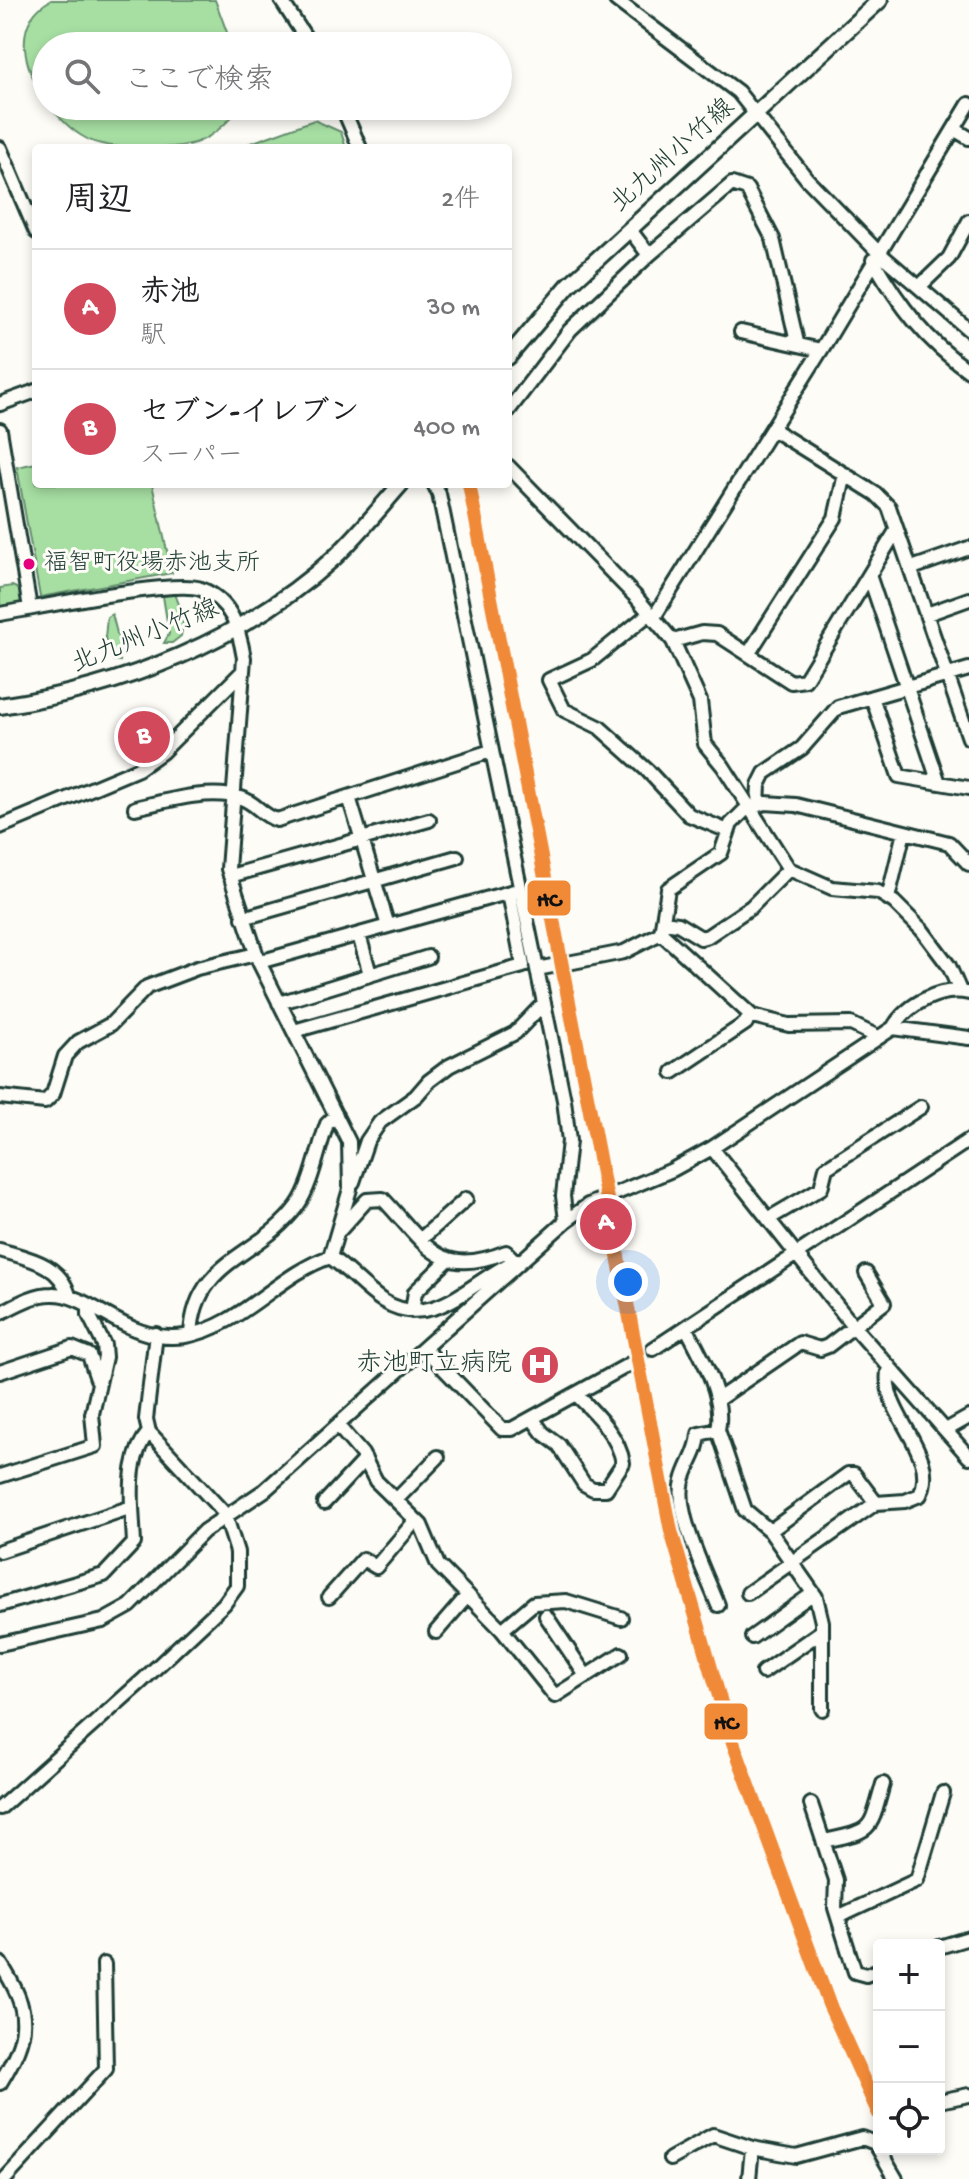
<!DOCTYPE html>
<html lang="ja">
<meta charset="utf-8">
<style>
:root{--surface:#fff;--page:#f2f2f2;--text:#202124;--muted:#757577;--line:#e0e0e0;--accent:#d1495b}
body{margin:0;font-family:"Gochi Hand","Klee One",sans-serif;background:var(--page);color:var(--text)}
.controls{position:absolute;right:24px;bottom:24px;display:grid;overflow:hidden;border-radius:8px;box-shadow:0 4px 12px #0003}
.controls button{width:72px;height:72px;display:grid;place-items:center;padding:0;border:0;border-bottom:2px solid var(--line);background:var(--surface);color:var(--text);font:40px sans-serif}
.you{position:absolute;left:628px;top:1282px;width:28px;height:28px;margin:-20px;border:6px solid #fff;border-radius:50%;background:#1a73e8;box-shadow:0 0 0 12px #1a73e833}
.badge{display:grid;place-items:center;width:52px;height:52px;border-radius:50%;background:var(--accent);color:#fff;font-size:26px;font-weight:700}
.pin{position:absolute;translate:-50% -50%;border:4px solid #fff;box-shadow:0 2px 8px #0006}
.list{margin:0;padding:0;list-style:none}
h2{display:flex;justify-content:space-between;align-items:center;height:104px;margin:0;padding:0 32px;font-size:34px}
h2 small{font-size:26px;font-weight:400;color:var(--muted)}
.list li{display:grid;grid-template-columns:52px 1fr auto;gap:24px;align-items:center;box-sizing:border-box;height:120px;padding:0 32px;border-top:2px solid var(--line)}
.list b{display:block;font-size:30px;white-space:nowrap}
.list p{margin:0;font-size:26px;white-space:nowrap;color:var(--muted)}
.list em{font-size:26px;font-style:normal;color:var(--muted)}
.icon{flex:none;width:44px;height:44px;fill:none;stroke:currentColor;stroke-width:2;stroke-linecap:round;stroke-linejoin:round}
.map{position:relative;flex:none;width:969px;height:2179px;overflow:hidden}
.search{position:absolute;background:var(--surface);box-shadow:0 4px 12px #0003;left:32px;top:32px;width:480px;height:88px;display:flex;align-items:center;gap:20px;box-sizing:border-box;padding:0 28px;border-radius:44px;color:var(--muted);font-size:30px}
.panel{position:absolute;background:var(--surface);box-shadow:0 4px 12px #0003;left:32px;top:144px;width:480px;height:344px;border-radius:8px}
.map>svg:first-child{display:block}
</style>
<div class="map">
<svg width="969" height="2179" viewBox="0 0 969 2179">
<rect width="100%" height="100%" fill="#fdfcf7"/>
<filter id="ink" filterUnits="userSpaceOnUse"><feTurbulence type="fractalNoise" baseFrequency=".0125" numOctaves="2"/><feDisplacementMap in="SourceGraphic" scale="16" xChannelSelector="R" yChannelSelector="G"/><feConvolveMatrix kernelMatrix="1 2 1 2 8 2 1 2 1" color-interpolation-filters="sRGB"/></filter>
<g filter="url(#ink)">
<path fill="#a7dfa3" stroke="#638e6c" stroke-width="2" d="M51,0H215L232,46H46V101C24,68 10,23 51,0Z
M50,106H241C211,144 192,148 145,148C100,148 79,143 50,106Z
M314,120L341,132L346,148H237Z
M36,463V484H152L172,573L40,597L17,467Z
M12,586L21,590L25,601L0,609V588Z
M175,594L184,617L181,636L172,643H164L169,634L163,596Z
M112,614L120,645V661L113,660L105,638L107,617Z"/>
<g fill="none" stroke-linecap="round" stroke-linejoin="round">
<path stroke="#d1d6d0" stroke-width="12" stroke-dasharray="12 6" stroke-linecap="butt" d="M630,1364L653,1349"/>
<defs>
<path id="minor" d="M281,0L311,46
M616,0L738,92L807,179L878,252L969,330
M342,106L360,148
M954,129L969,138
M0,148L36,232
M649,255L732,184L747,189L773,239L797,342
M873,260C899,305 926,341 969,371
M919,287L949,258L969,221
M741,332L821,350
M0,404L36,391
M508,411L570,330L649,255L630,230
M772,429L876,494L889,507L969,738
M0,430L30,608
M508,466L636,597L673,641L700,701L705,744L723,766L789,869L832,888L878,892L894,902L922,930L949,966L960,991
M434,484L439,494L564,1100L569,1141L563,1196L566,1221
M912,568L969,548
M869,575L939,783
M650,613L592,660L549,680L564,710L599,727L648,771L689,815L728,831
M0,614C36,608 175,579 201,589C232,601 239,629 244,658L228,869L259,962L349,1142L350,1189L330,1257
M927,614L969,599
M654,617L823,347L969,104
M673,641L702,633L717,634L791,682L805,680L896,531
M749,653L835,518L845,474
M872,697L899,776L969,788
M349,797L388,926
M758,805L759,785L765,773L802,748L838,707L969,669
M135,808C166,801 209,788 241,798C255,802 262,816 277,820L491,751
M0,827L138,769L162,752L243,671
M230,876L429,820
M888,898L904,832
M243,918L457,857
M663,922L678,924L701,938L708,936L751,907L789,869
M661,933L752,1016L789,1025L851,1024L876,1036
M359,935L370,974
M259,962L514,891
M537,969L624,952L661,933L668,889L721,853L731,824L744,811L765,803L796,805L949,843L969,864
M279,1003L428,957
M893,1028C907,1004 941,986 969,993
M294,1031L523,966L509,893
M673,1072L746,1023L749,1014
M0,1097L45,1102L53,1094L65,1056L78,1042L111,1024L147,987L197,968L256,954
M712,1148L854,1327L969,1457
M353,1182L367,1141L380,1122L416,1096L429,1081L449,1066L515,1033L544,1003
M768,1219L821,1188L826,1168L921,1107
M340,1230L367,1200L383,1199C427,1245 438,1279 506,1252L515,1261
M421,1239L466,1199
M0,1250C29,1259 59,1263 69,1295
M330,1257C349,1270 364,1289 383,1301C435,1333 473,1278 518,1260
M412,1311L415,1292L447,1261
M0,1313C16,1305 34,1294 52,1294C92,1293 128,1345 185,1336C241,1327 277,1275 330,1257
M687,1329C702,1357 725,1397 718,1430L745,1510L770,1531L816,1597L822,1622V1709
M191,1335C194,1259 260,1257 297,1206C312,1185 318,1149 327,1124L336,1115
M425,1349L502,1429H512L630,1364
M653,1349L969,1140
M0,1372L72,1348L89,1355L97,1379
M717,1400L800,1343L820,1349L828,1346L884,1303L866,1273
M532,1418L543,1433L559,1445L584,1484L593,1489H606L623,1463C619,1436 594,1412 576,1394
M338,1426L362,1454L376,1481L421,1525L438,1565L502,1630L555,1696L621,1654
M946,1430L969,1417
M0,1476L95,1446L92,1414L105,1357L104,1345L89,1315V1307
M396,1500L438,1457
M324,1503L365,1459
M770,1531L848,1474H854L876,1503
M0,1551L132,1507C131,1482 131,1452 149,1432
M748,1593L876,1503L905,1501L920,1495C941,1451 877,1412 889,1366
M329,1597L363,1559L376,1567L416,1520
M0,1605L104,1575L134,1543L132,1507
M718,1605C706,1574 674,1512 683,1481C687,1464 698,1453 699,1434L718,1430
M546,1616L586,1676
M502,1630L534,1603L566,1601L621,1618
M436,1632L468,1595
M752,1637L808,1597H816
M0,1644L103,1621L130,1606L204,1531L265,1490L566,1221L588,1205L672,1170L712,1148L893,1028L969,1038
M763,1672L822,1631
M811,1804L836,1880L835,1908L855,1972L866,1975L879,1970
M0,1808L142,1681L224,1604L237,1586V1552L225,1514L149,1432L146,1419L156,1334
M824,1841C874,1830 869,1833 883,1784
M838,1917L917,1880L943,1793
M939,1947L969,1938
M0,1963C32,2012 30,2034 0,2083
M939,2101L969,2095
M670,2159L713,2135L752,2148
M5,2179L106,2069L104,1964
M749,2179L752,2148L796,2156L862,2138L875,2143L896,2179"/>
<path id="major" d="M508,357L569,285L880,0
M0,706C122,688 243,641 335,557C359,534 379,509 401,484"/>
</defs>
<use href="#minor" stroke="#1f3d34" stroke-width="18"/>
<use href="#major" stroke="#1f3d34" stroke-width="20"/>
<use href="#minor" stroke="#fdfcf7" stroke-width="12"/>
<use href="#major" stroke="#fdfcf7" stroke-width="14"/>
<defs>
<path id="rail-1" d="M469,484L671,1531L731,1737L829,2004L879,2114"/>
</defs>
<use href="#rail-1" stroke="#fdfcf7" stroke-width="20"/>
<use href="#rail-1" stroke="#f08a37" stroke-width="14"/>
</g>
</g>
<defs>
<symbol id="hospital-disc" viewBox="-11 -11 22 22"><circle r="9.5" fill="#d1495b" stroke="#fdfcf7"/><path d="M-5-5h3v3.5h4V-5h3V5h-3V1.5h-4V5h-3Z" fill="#fff"/></symbol>
</defs>
<g fill-rule="evenodd">
<use href="#hospital-disc" x="518" y="1343" width="44" height="44"/>
</g>
<circle fill="#e5007d" stroke="#fdfcf7" stroke-width="3" cx="29" cy="564" r="7"/>
<g text-anchor="middle" dominant-baseline="central" stroke-width="6" stroke-linejoin="round" paint-order="stroke">
<g font-size="24" fill="#1f3d34" stroke="#fdfcf7" text-anchor="start">
<text x="44" y="564">福智町役場赤池支所</text>
</g>
<g font-size="26" fill="#1f3d34" stroke="#fdfcf7">
<text transform="translate(674 157) rotate(-42)">北九州小竹線</text>
<text transform="translate(146 638) rotate(-22)">北九州小竹線</text>
</g>
<g font-size="26" fill="#1f3d34" stroke="#fdfcf7" text-anchor="end">
<text x="512" y="1365">赤池町立病院</text>
</g>
</g>
<g stroke="#fdfcf7" stroke-width="3">
<rect x="526" y="879" width="46" height="38" rx="8" fill="#f08a37"/>
<rect x="703" y="1702" width="46" height="39" rx="8" fill="#f08a37"/>
</g>
<g font-size="22" text-anchor="middle" font-weight="bold" fill="#111">
<text x="549" y="906">HC</text>
<text x="726" y="1729">HC</text>
</g>
</svg>
<div class="controls">
<button>+</button>
<button>−</button>
<button><svg class="icon" aria-label="locate" viewBox="0 0 24 24"><circle cx="12" cy="12" r="6"/><path d="M12 2v4M12 18v4M2 12h4M18 12h4"/></svg></button>
</div>
<div class="you"></div>
<div class="pin badge" style="left:606px;top:1224px">A</div>
<div class="pin badge" style="left:144px;top:737px">B</div>
<div class="search"><svg class="icon" aria-label="search" viewBox="0 0 24 24"><circle cx="10" cy="10" r="6"/><path d="M15 15l6 6"/></svg>ここで検索</div>
<section class="panel">
<h2>周辺<small>2件</small></h2>
<ul class="list">
<li><span class="badge">A</span><div><b>赤池</b><p>駅</p></div><em>30 m</em></li>
<li><span class="badge">B</span><div><b>セブン-イレブン</b><p>スーパー</p></div><em>400 m</em></li>
</ul>
</section>
</div>
